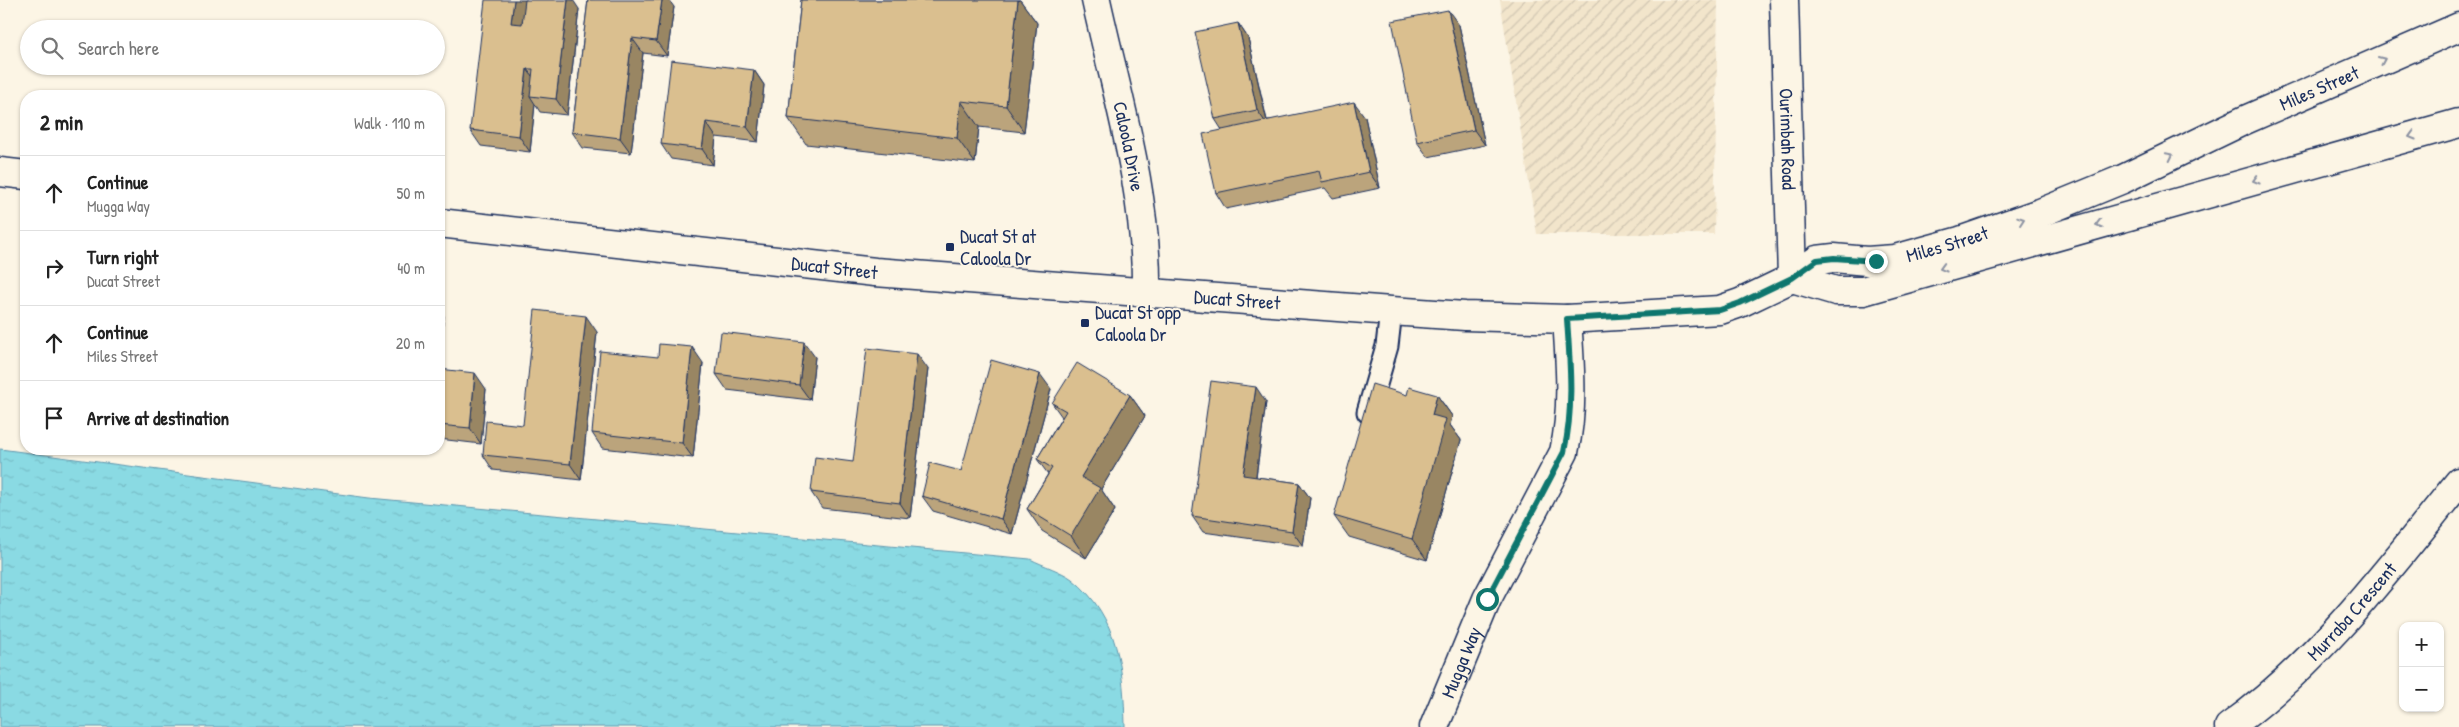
<!DOCTYPE html>
<meta charset="utf-8">
<style>
:root{--surface:#fff;--page:#f2f2f2;--text:#222;--muted:#767676;--line:#e0e0e0}
body{margin:0;font-family:"Patrick Hand",sans-serif;background:var(--page);color:var(--text)}
.controls{position:absolute;right:15px;bottom:15px;display:grid;overflow:hidden;border-radius:10px;box-shadow:0 1px 4px #0004}
.controls button{width:45px;height:45px;display:grid;place-items:center;padding:0;border:0;border-bottom:1px solid var(--line);background:var(--surface);color:var(--text);font:25px sans-serif}
.stop{position:absolute;width:15px;height:15px;margin:-11px;border:4px solid #0f766e;border-radius:50%;background:#fff}
.stop.end{background:#0f766e;border-color:#fff;box-shadow:0 1px 5px #0008}
.list{margin:0;padding:0;list-style:none}
h2{display:flex;justify-content:space-between;align-items:center;height:65px;margin:0;padding:0 20px;font-size:21px}
h2 small{font-size:16px;font-weight:400;color:var(--muted)}
.list li{display:grid;grid-template-columns:32px 1fr auto;gap:15px;align-items:center;box-sizing:border-box;height:75px;padding:0 20px;border-top:1px solid var(--line)}
.list b{display:block;font-size:19px;white-space:nowrap}
.list p{margin:0;font-size:16px;white-space:nowrap;color:var(--muted)}
.list em{font-size:16px;font-style:normal;color:var(--muted)}
.icon{flex:none;width:28px;height:28px;fill:none;stroke:currentColor;stroke-width:2;stroke-linecap:round;stroke-linejoin:round}
.map{position:relative;flex:none;width:2459px;height:727px;overflow:hidden}
.search{position:absolute;background:var(--surface);box-shadow:0 1px 4px #0004;left:20px;top:20px;width:425px;height:55px;display:flex;align-items:center;gap:12px;box-sizing:border-box;padding:0 18px;border-radius:28px;color:var(--muted);font-size:19px}
.panel{position:absolute;background:var(--surface);box-shadow:0 1px 4px #0004;left:20px;top:90px;width:425px;height:365px;border-radius:20px}
.map>svg:first-child{display:block}
</style>
<div class="map">
<svg width="2459" height="727" viewBox="0 0 2459 727">
<defs>
<pattern id="industrial-furrows" width="10" height="10" patternUnits="userSpaceOnUse" patternTransform="scale(1.25)"><rect width="10" height="10" fill="#f2e5cb"/><path d="M-1 1l2-2M0 10L10 0M9 11l2-2" fill="none" stroke="#cfc5b1"/></pattern>
<pattern id="water-ripples" width="26" height="14" patternUnits="userSpaceOnUse" patternTransform="scale(1.25)"><rect width="26" height="14" fill="#8adae3"/><path d="M2 4q2-2 4 0t4 0M15 11q2-2 4 0t4 0" fill="none" stroke="#76bbc5"/></pattern>
</defs>
<rect width="100%" height="100%" fill="#fcf5e5"/>
<filter id="ink" filterUnits="userSpaceOnUse"><feTurbulence type="fractalNoise" baseFrequency=".02" numOctaves="2"/><feDisplacementMap in="SourceGraphic" scale="10" xChannelSelector="R" yChannelSelector="G"/><feConvolveMatrix kernelMatrix="1 2 1 2 8 2 1 2 1" color-interpolation-filters="sRGB"/></filter>
<g filter="url(#ink)">
<path fill="url(#industrial-furrows)" d="M1500,0H1718L1714,234H1537Z"/>
<path fill="url(#water-ripples)" stroke="#5e96ae" d="M0,449L369,498L1030,559C1044,566 1061,571 1072,579C1119,616 1124,673 1125,727H0Z"/>
<g fill="none" stroke-linecap="round" stroke-linejoin="round">
<defs>
<path id="lane" d="M1368,412L1387,346L1391,311"/>
<g id="street">
<path id="s1" d="M1096,0C1117,96 1148,194 1146,294"/>
<path id="s2" d="M1784,0L1792,278"/>
<path id="s3" d="M1434,727L1487,599L1564,452C1574,408 1570,364 1567,319"/>
<path id="s4" d="M2229,727C2320,662 2389,568 2459,482"/>
</g>
<g id="secondary">
<path d="M0,172L26,175"/>
<path id="s5" d="M439,223L875,272L1391,311L1465,316L1567,319L1720,310L1740,303L1792,278L1817,260L1834,258L1867,261L1895,259L1960,241L2040,213L2123,179L2245,120L2459,27"/>
<path d="M1792,278L1836,291H1863L2459,123"/>
</g>
</defs>
<use href="#lane" stroke="#1b2f5e" stroke-width="25"/>
<use href="#street" stroke="#1b2f5e" stroke-width="31"/>
<use href="#secondary" stroke="#1b2f5e" stroke-width="31"/>
<use href="#lane" stroke="#fcf5e5" stroke-width="21"/>
<use href="#street" stroke="#fcf5e5" stroke-width="28"/>
<use href="#secondary" stroke="#fcf5e5" stroke-width="28"/>
</g>
<path fill="#bba47b" stroke="#1b2f5e" d="M588,0L674,7L667,56L643,53L631,153L583,148L572,132Z
M801,0H1020L1037,23L1024,132L979,127L975,163L806,144L788,118Z
M579,9L567,115L540,112L535,104L530,152L481,146L470,130Z
M1238,23L1248,38L1267,120L1365,117L1380,188L1333,198L1325,188L1226,209L1216,193L1222,130L1215,119Z
M1459,25L1485,145L1428,157L1417,142Z
M754,70L764,85L758,142L716,137L713,165L671,159L661,144Z
M597,332L581,480L493,470L483,455L523,425Z
M815,357L810,400L727,390L716,374Z
M703,363L693,458L602,448L592,433Z
M439,369L486,389L481,444L439,439Z
M928,369L910,518L822,508L811,492L853,462Z
M1051,389L1012,534L933,511L922,496L961,471Z
M1130,395L1145,416L1101,489L1115,510L1086,558L1042,531L1027,509L1048,474L1037,459L1062,417L1052,403Z
M1437,395L1452,416L1450,425L1461,440L1427,560L1349,537L1334,516Z
M1266,402L1256,477L1299,483L1310,498L1303,546L1203,532L1192,516Z"/>
<path fill="#998664" stroke="#1b2f5e" d="M514,0H527L522,39L511,23Z
M568,0H573L579,9L567,115L556,99Z
M662,0H669L674,7L667,56L656,41Z
M1018,0H1020L1037,23L1024,132L1006,106Z
M1448,10L1459,25L1485,145L1474,130Z
M1238,23L1248,38L1268,126L1257,110Z
M632,38L643,53L631,153L620,138Z
M527,69L538,84L530,96L535,104L530,152L519,136Z
M754,70L764,85L758,142L747,127Z
M961,101L979,127L975,163L957,138Z
M1354,102L1365,117L1380,188L1369,172Z
M706,122L716,137L713,165L702,149Z
M439,308L444,316L439,364Z
M586,316L597,332L581,480L570,464Z
M804,342L815,357L810,400L799,385Z
M692,347L703,363L693,458L682,443Z
M917,354L928,369L910,518L900,503Z
M475,373L486,389L481,444L470,428Z
M1040,374L1051,389L1012,534L1001,519Z
M1256,387L1266,402L1254,490L1243,475Z
M1130,395L1145,416L1101,489L1115,510L1086,558L1071,536L1081,477Z
M1437,395L1452,416L1450,425L1461,440L1427,560L1412,539L1432,415Z
M1299,483L1310,498L1303,546L1292,531Z"/>
<path fill="#dabf8f" stroke="#1b2f5e" d="M485,0H514L511,23L522,24L525,0H568L556,99L530,96L533,69H527L519,136L470,130Z
M588,0H662L656,41L632,38L620,138L572,132Z
M801,0H1018L1006,106L961,101L957,138L788,118Z
M1448,10L1474,130L1417,142L1392,21Z
M1238,23L1257,110L1215,119L1195,32Z
M671,60L754,70L747,127L706,122L702,149L661,144Z
M1354,102L1369,172L1322,182L1319,171L1216,193L1203,134Z
M535,310L586,316L570,464L483,455L486,421L523,425Z
M721,332L804,342L799,385L716,374Z
M659,344L692,347L682,443L592,433L600,351L658,357Z
M867,348L917,354L900,503L811,492L815,457L853,462Z
M991,360L1040,374L1001,519L922,496L930,463L961,471Z
M1077,363L1130,395L1081,477L1100,488L1071,536L1027,509L1052,468L1037,459L1066,411L1052,403Z
M439,369L475,373L470,428L439,425Z
M1211,381L1256,387L1243,475L1299,483L1292,531L1192,516Z
M1372,384L1407,395L1409,387L1437,395L1432,415L1446,419L1412,539L1334,516Z"/>
<defs><path id="oneway-chevron" d="M-2-3.5L2.5 0L-2 3.5" fill="none" stroke-width="1.6" stroke-linecap="round" stroke-linejoin="round" transform="scale(1.25)"/></defs>
<g stroke="#8c92a2">
<use href="#oneway-chevron" transform="translate(2382 60) rotate(-24)"/>
<use href="#oneway-chevron" transform="translate(2412 136) rotate(164)"/>
<use href="#oneway-chevron" transform="translate(2170 156) rotate(-26)"/>
<use href="#oneway-chevron" transform="translate(2256 180) rotate(164)"/>
<use href="#oneway-chevron" transform="translate(2021 220) rotate(-19)"/>
<use href="#oneway-chevron" transform="translate(2099 224) rotate(165)"/>
<use href="#oneway-chevron" transform="translate(1943 268) rotate(164)"/>
</g>
</g>
<g fill="none" stroke-linecap="round" stroke-linejoin="round" filter="url(#ink)">
<path stroke="#0f766e" stroke-width="6" d="M1487,599L1564,452C1574,408 1570,364 1567,319L1720,310L1740,303L1792,278L1817,260L1834,258L1876,261"/>
</g>
<g fill="#1b2f5e" stroke="#fcf5e5" stroke-width="2">
<rect x="945" y="242" width="10" height="10" rx="2.5"/>
<rect x="1080" y="318" width="10" height="10" rx="2.5"/>
</g>
<g text-anchor="middle" dominant-baseline="central" stroke-width="4" stroke-linejoin="round" paint-order="stroke">
<g font-size="19" fill="#1b2f5e" stroke="#fcf5e5">
<text stroke="none"><textPath href="#s5" startOffset="1932">Miles Street</textPath></text>
<text stroke="none"><textPath href="#s2" startOffset="139">Ourimbah Road</textPath></text>
<text stroke="none"><textPath href="#s1" startOffset="150">Caloola Drive</textPath></text>
<text stroke="none"><textPath href="#s5" startOffset="1528">Miles Street</textPath></text>
<text stroke="none"><textPath href="#s5" startOffset="398">Ducat Street</textPath></text>
<text stroke="none"><textPath href="#s5" startOffset="802">Ducat Street</textPath></text>
<text stroke="none"><textPath href="#s4" startOffset="169">Murraba Crescent</textPath></text>
<text stroke="none"><textPath href="#s3" startOffset="70">Mugga Way</textPath></text>
</g>
<g font-size="19" fill="#1b2f5e" stroke="#fcf5e5" text-anchor="start">
<text x="960" y="236">Ducat St at<tspan x="960" dy="22">Caloola Dr</tspan></text>
<text x="1095" y="312">Ducat St opp<tspan x="1095" dy="22">Caloola Dr</tspan></text>
</g>
</g>
</svg>
<div class="controls">
<button>+</button>
<button>−</button>
</div>
<div class="stop" style="left:1487px;top:599px"></div>
<div class="stop end" style="left:1876px;top:261px"></div>
<div class="search"><svg class="icon" aria-label="search" viewBox="0 0 24 24"><circle cx="10" cy="10" r="6"/><path d="M15 15l6 6"/></svg>Search here</div>
<section class="panel">
<h2>2 min<small>Walk · 110 m</small></h2>
<ul class="list">
<li><svg class="icon" aria-label="ahead" viewBox="0 0 24 24"><path d="M12 20V5M6 11l6-6 6 6"/></svg><div><b>Continue</b><p>Mugga Way</p></div><em>50 m</em></li>
<li><svg class="icon" aria-label="right" viewBox="0 0 24 24"><path d="M7 20v-9h11M14 6l5 5-5 5"/></svg><div><b>Turn right</b><p>Ducat Street</p></div><em>40 m</em></li>
<li><svg class="icon" aria-label="ahead" viewBox="0 0 24 24"><path d="M12 20V5M6 11l6-6 6 6"/></svg><div><b>Continue</b><p>Miles Street</p></div><em>20 m</em></li>
<li><svg class="icon" aria-label="arrive" viewBox="0 0 24 24"><path d="M6 21V4h12l-3 4 3 4H6"/></svg><div><b>Arrive at destination</b></div></li>
</ul>
</section>
</div>
